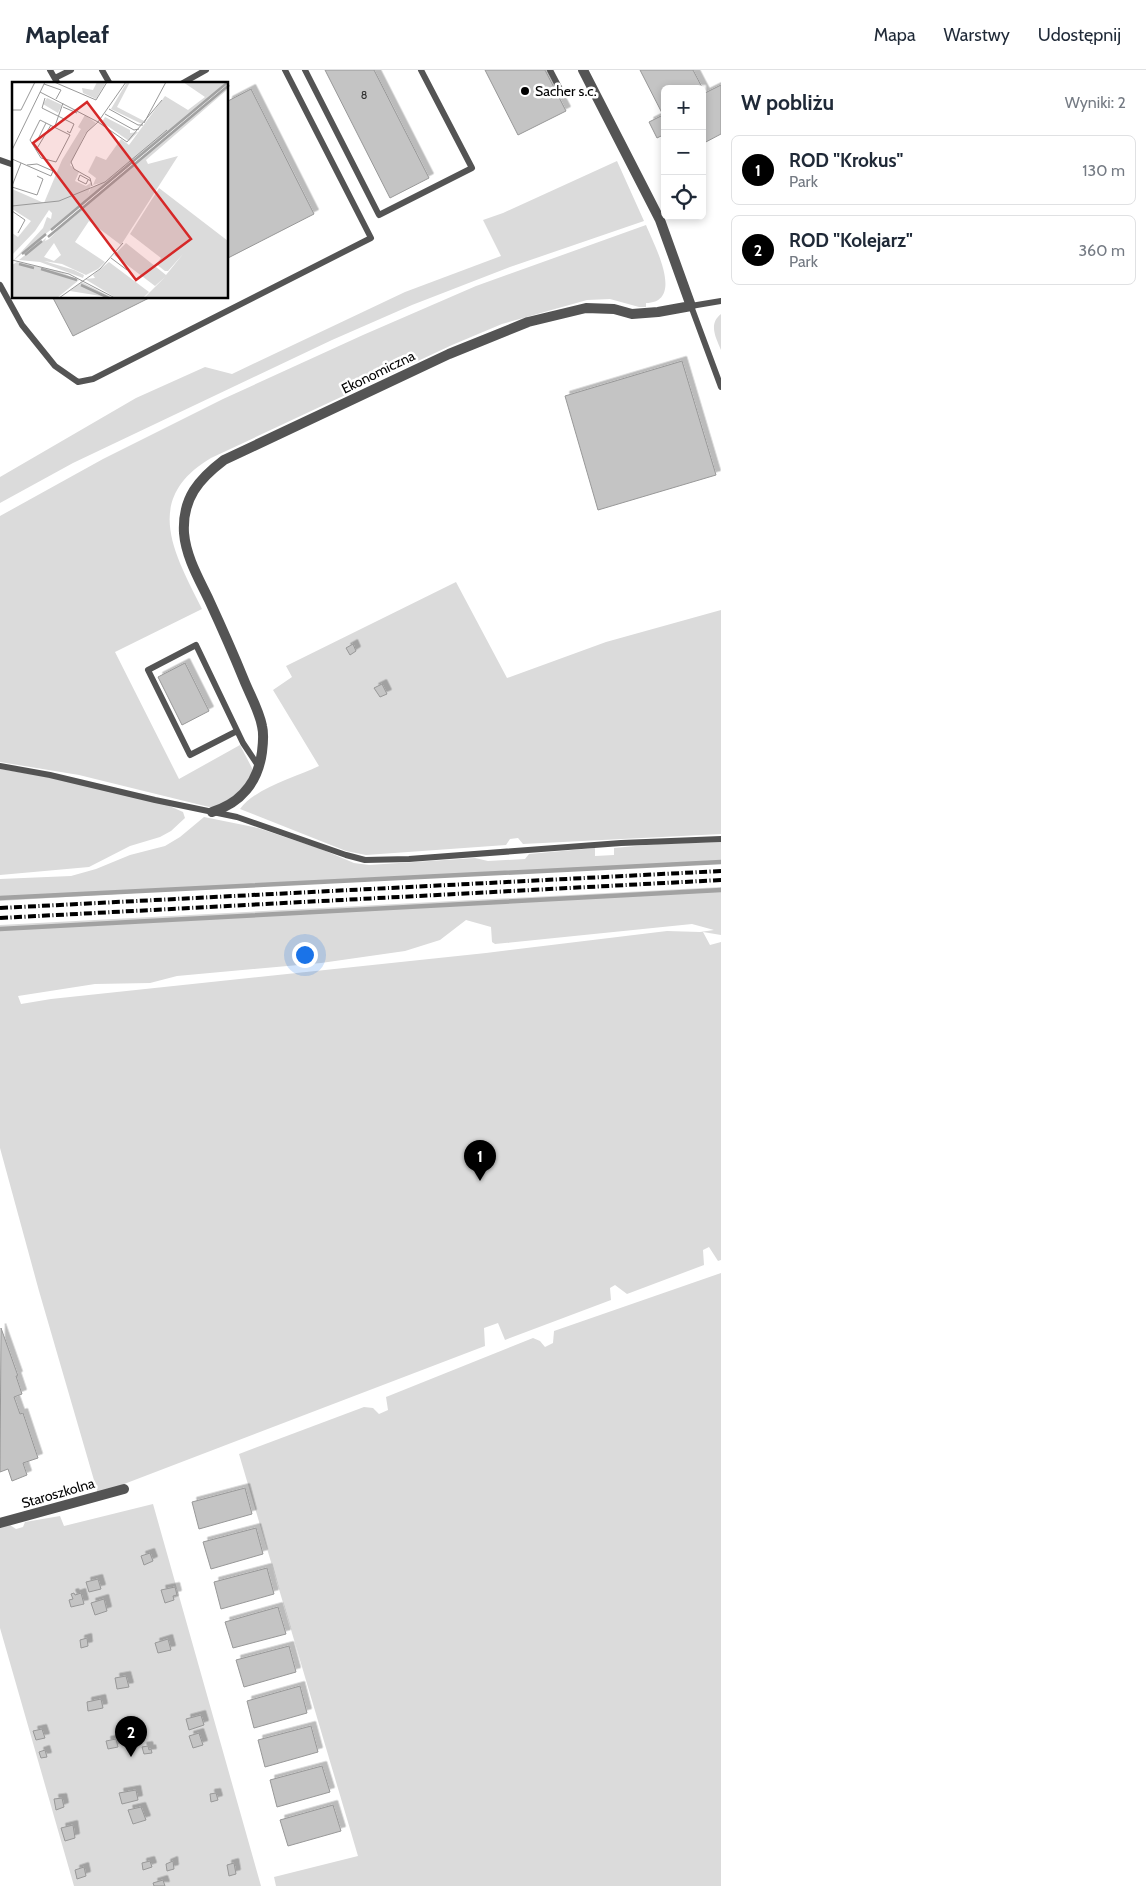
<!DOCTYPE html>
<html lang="pl">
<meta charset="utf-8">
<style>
:root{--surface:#fff;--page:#f2f2f3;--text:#1f2937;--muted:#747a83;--line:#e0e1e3;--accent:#000}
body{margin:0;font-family:Cabin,sans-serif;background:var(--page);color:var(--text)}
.controls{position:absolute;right:15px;top:15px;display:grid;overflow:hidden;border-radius:8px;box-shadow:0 2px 8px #0003}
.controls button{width:45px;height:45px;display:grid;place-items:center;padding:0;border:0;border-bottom:1px solid var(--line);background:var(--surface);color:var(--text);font:25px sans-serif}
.you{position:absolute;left:304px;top:884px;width:18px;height:18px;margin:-12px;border:4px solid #fff;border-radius:50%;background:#1a73e8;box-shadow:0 0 0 8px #1a73e833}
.badge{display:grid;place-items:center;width:32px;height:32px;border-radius:50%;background:var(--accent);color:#fff;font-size:16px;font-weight:700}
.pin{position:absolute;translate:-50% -41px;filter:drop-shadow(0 1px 2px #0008)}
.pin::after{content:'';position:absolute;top:26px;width:18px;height:15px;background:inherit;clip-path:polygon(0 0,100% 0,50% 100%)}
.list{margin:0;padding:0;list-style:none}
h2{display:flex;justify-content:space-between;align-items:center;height:65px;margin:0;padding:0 20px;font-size:21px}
h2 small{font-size:16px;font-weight:400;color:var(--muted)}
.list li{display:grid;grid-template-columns:32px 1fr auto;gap:15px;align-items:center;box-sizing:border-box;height:70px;margin:0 10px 10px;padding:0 10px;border:1px solid var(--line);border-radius:8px}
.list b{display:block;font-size:19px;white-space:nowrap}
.list p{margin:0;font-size:16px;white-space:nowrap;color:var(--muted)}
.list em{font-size:16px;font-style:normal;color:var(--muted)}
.icon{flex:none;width:28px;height:28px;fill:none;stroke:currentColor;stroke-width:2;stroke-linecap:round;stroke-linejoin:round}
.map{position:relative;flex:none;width:721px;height:1816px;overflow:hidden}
header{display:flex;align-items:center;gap:30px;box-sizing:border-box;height:70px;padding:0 25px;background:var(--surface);border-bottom:1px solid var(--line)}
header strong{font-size:24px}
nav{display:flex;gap:28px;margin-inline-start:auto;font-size:18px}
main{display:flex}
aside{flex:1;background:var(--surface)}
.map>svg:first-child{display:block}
</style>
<header>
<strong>Mapleaf</strong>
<nav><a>Mapa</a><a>Warstwy</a><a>Udostępnij</a></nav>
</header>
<main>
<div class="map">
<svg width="721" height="1816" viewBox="0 0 721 1816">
<defs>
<filter id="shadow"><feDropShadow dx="4.5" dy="-4.5" stdDeviation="0" flood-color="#0004"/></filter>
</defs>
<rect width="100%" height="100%" fill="#fff"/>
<path fill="#dbdbdb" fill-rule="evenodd" d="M617,91L644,151L510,197L412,235L332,270L73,393L0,433V407L136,328L205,297L232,304L405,222L501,186L483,150L503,143Z
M646,155C653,173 686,232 646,233V237H639L610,229L587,230L502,254L452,275L211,388C142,429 174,483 202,539L115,582L179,709L240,675L253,700C247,717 230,731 213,738L79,705L0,692V446L103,389L223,329L363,265L476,216Z
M721,244V280C716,268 708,254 721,244Z
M456,512L507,608L606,572L721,540V764L523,774L518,768L510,769L506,775L366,785L346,781L240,739C255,718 296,707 319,696L273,620L292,607L286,596Z
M0,699L43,706L165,734L183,742L185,748L171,761L160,767L130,776L89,797L0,805Z
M204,747L258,758L321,779L354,793L369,795L475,788L488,791L525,789L529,784L595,778V786L614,785V778L658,774L721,772V791L438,805L0,831V809L71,806L96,799L130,785L165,776L180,767Z
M721,817V865L703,862L710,875L721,872V1190L718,1191L709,1177L703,1180L704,1195L627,1224L615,1215L610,1218L611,1230L505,1270L498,1253L484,1258L485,1276L98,1424L39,1221L0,1078V855ZM466,850L491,857L492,872L495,874L692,854L714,860L700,862L667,861L486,883L51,929L21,934L18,926L95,914L150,913L177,906L321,893L405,881L440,870Z
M721,1203V1816H276L274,1807L358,1786L239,1384L364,1337L373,1338L379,1344L388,1340L386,1327L533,1268L540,1271L545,1277L553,1273L554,1261Z
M153,1434L261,1816H74L0,1558V1457L10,1455L16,1459L23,1457L25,1452L60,1446L64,1456Z"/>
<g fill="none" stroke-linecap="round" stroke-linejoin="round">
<path stroke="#a2a2a2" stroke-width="4.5" d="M0,828L721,792
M0,859L721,820"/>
</g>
<path fill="#c4c4c4" stroke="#989898" filter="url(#shadow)" d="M325,0H374L429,108L390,128Z
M485,0H545L566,41L518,65Z
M640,0H693L705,23L721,15V64L702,74V19H665V74L661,66L657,68L649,52L663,45Z
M251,19L314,144L228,188V31Z
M53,228H149L73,266Z
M682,291L716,405L598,440L565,326Z
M353,574L356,581L350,585L346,578Z
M185,593L209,641L182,655L158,607Z
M382,614L387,624L380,627L374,618Z
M1,1258L18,1306H16L22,1324L14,1327L20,1344L23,1343L38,1388L23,1393L27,1405L12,1411L8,1399L0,1402Z
M245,1418L252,1444L199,1459L192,1432Z
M256,1458L263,1484L211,1499L203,1472Z
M150,1483L153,1491L144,1495L141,1486Z
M267,1498L274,1524L221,1539L214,1512Z
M98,1509L101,1519L89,1522L86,1512Z
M175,1517L177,1525L173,1526L174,1530L165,1533L161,1520Z
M74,1523L75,1525L81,1523L84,1534L71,1537L69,1530L73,1529L71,1524Z
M104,1529L107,1541L95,1545L91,1533Z
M278,1537L286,1564L233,1578L225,1552Z
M87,1568L88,1576L81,1578L80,1570Z
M168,1569L171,1580L158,1583L155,1573Z
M289,1576L296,1602L244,1617L236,1590Z
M126,1606L129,1617L117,1619L115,1608Z
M300,1616L307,1643L254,1658L247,1631Z
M101,1629L103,1638L88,1641L87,1632Z
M201,1645L204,1655L189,1660L186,1649Z
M133,1652L134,1661L125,1663L123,1653Z
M311,1656L318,1682L265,1697L258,1670Z
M42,1659L45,1668L36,1670L33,1661Z
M199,1663L203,1675L193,1678L189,1666Z
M116,1669L118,1677L108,1679L106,1671Z
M148,1676L149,1680L151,1679L152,1683L144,1684L142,1677Z
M45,1680L47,1687L41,1688L39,1682Z
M322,1696L330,1722L277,1737L270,1710Z
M136,1720L138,1730L122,1734L119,1723Z
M216,1723L218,1730L211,1732L210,1724Z
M62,1728L64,1737L56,1740L54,1729Z
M333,1735L341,1761L288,1776L280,1750Z
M141,1737L146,1750L133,1754L128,1740Z
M73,1755L75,1768L65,1771L61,1758Z
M150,1791L152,1797L143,1800L142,1793Z
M173,1791L174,1799L167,1801L166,1794Z
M234,1793L236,1804L229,1806L227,1795Z
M84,1797L86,1806L77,1809L75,1800Z
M163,1810L165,1816H154L153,1813Z"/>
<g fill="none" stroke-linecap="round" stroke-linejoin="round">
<path stroke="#545454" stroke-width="6" d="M50,0L58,14
M102,0L110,14
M305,0L379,145L472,98L421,0
M550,0L563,25
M55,8L71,0
M181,14L206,0
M0,90L14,95
M0,215L22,255L55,296L78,312L93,309L371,168L285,0
M721,231L691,236L721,317
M237,661L190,685L148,600L196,575L243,673L259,697
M0,696L50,705L155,730L237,747L346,785L365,790L409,789L621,773L721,769"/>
<path stroke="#545454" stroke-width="10" d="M212,742C241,733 258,712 262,682C263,674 264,664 262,656C259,640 250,625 244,610C233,583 221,556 209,530C199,509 186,487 184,463C182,428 199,409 224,390L449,284L528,252L586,238L614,239L632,244L658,242L691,236L660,150L583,0
M0,1453L124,1419"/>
<path stroke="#000" stroke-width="4" stroke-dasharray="8 2.5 1 2.5" stroke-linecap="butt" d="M0,838L721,801
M0,848L721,810"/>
</g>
<circle fill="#000" stroke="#fff" stroke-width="2" cx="525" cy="21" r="5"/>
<g text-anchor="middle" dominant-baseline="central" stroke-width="5" stroke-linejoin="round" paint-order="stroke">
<g font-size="11" fill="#313131">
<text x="364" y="25">8</text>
</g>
<g font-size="14" fill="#000" stroke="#fff" text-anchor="start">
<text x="535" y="21">Sacher s.c.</text>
</g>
<g font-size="14" fill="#000" stroke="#fff">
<text transform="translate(378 302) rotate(-26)">Ekonomiczna</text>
<text transform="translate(58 1423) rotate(-16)">Staroszkolna</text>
</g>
</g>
<g transform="translate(12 12)">
<rect width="216" height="216" fill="#fff"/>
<path d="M85,0H94L84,17L71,11L70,6L81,8ZM115,0H118L105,25L132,39L130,42L99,27ZM171,0H214L193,19L216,0L0,180L31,146L35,135L39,137L40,131L37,128L23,149L0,173V151L6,155L19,139L0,127V107L32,121L50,78L69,47L66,45L73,33L84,41L73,52L58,83L67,90L63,99L74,104L80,100L76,112L79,106L89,101L81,103L84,96L76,90L84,74L94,78L109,57L117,63L153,14L176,28L193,15ZM216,3V7L134,78L136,82L166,74L109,163L77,139L63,160L93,180L86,187L74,193L50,182L32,179L62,188L72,193L71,196L28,180L7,178L34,156L33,159L37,157L69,126ZM42,161L49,173L42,179L32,175ZM35,16L50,23L46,31L31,22ZM93,35L118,48V51L126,50L117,59L90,40ZM147,106L216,159V216H132L153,195L143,204L102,173L114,161L154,193L171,172L156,189H153L144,182L149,176L118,152ZM5,180L46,189L67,198L45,216H0V183ZM97,180L137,210L131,216H104L73,197L83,196L81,193ZM70,200L101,216L58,209L48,216Z" fill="#dbdbdb" fill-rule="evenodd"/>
<path fill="none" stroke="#a2a2a2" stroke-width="2.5" d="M39,148L216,0M36,155L217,3M10,172L34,152M13,173L30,159M7,182L22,186M29,187L65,198M69,203L97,216"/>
<path fill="none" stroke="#999" stroke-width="1" d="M42,0L84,18L95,0M114,0L86,40L115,60L150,18M32,2L49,8L44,17M28,10L86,40L75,50L59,80L62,87L78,96L80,104M33,16L30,26L62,42L58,51L55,49M51,25L65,31M97,27L126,43H131M0,28H9L23,0M93,32L122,48L127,47M28,38L58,53L44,80L29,76L18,58ZM132,41L154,0M43,44L51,21M25,59L34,41M0,68L33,0M24,68L39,43M0,77L39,94L41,89L25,82L15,83M76,98L74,102L66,98L68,93L79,99M0,104L9,81M0,105L25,113L31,97L25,94M0,124L47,119L93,100L155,48M0,129L13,138L6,151M99,176L115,188M0,178L57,192L103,216M47,216L88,187L111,161"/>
<path fill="#d62828" fill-opacity="0.15" stroke="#d62828" stroke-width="2.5" d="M75,20L179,157L124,198L21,61Z"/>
<rect width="216" height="216" fill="none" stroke="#000" stroke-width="2.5"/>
</g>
</svg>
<div class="controls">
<button>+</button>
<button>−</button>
<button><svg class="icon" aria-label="locate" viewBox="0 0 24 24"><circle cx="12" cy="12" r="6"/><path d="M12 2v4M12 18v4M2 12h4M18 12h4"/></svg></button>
</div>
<div class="you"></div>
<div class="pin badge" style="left:480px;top:1111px">1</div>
<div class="pin badge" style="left:131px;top:1687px">2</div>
</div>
<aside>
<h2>W pobliżu<small>Wyniki: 2</small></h2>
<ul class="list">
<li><span class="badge">1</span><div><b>ROD &quot;Krokus&quot;</b><p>Park</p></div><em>130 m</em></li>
<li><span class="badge">2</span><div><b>ROD &quot;Kolejarz&quot;</b><p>Park</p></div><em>360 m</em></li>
</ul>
</aside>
</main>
